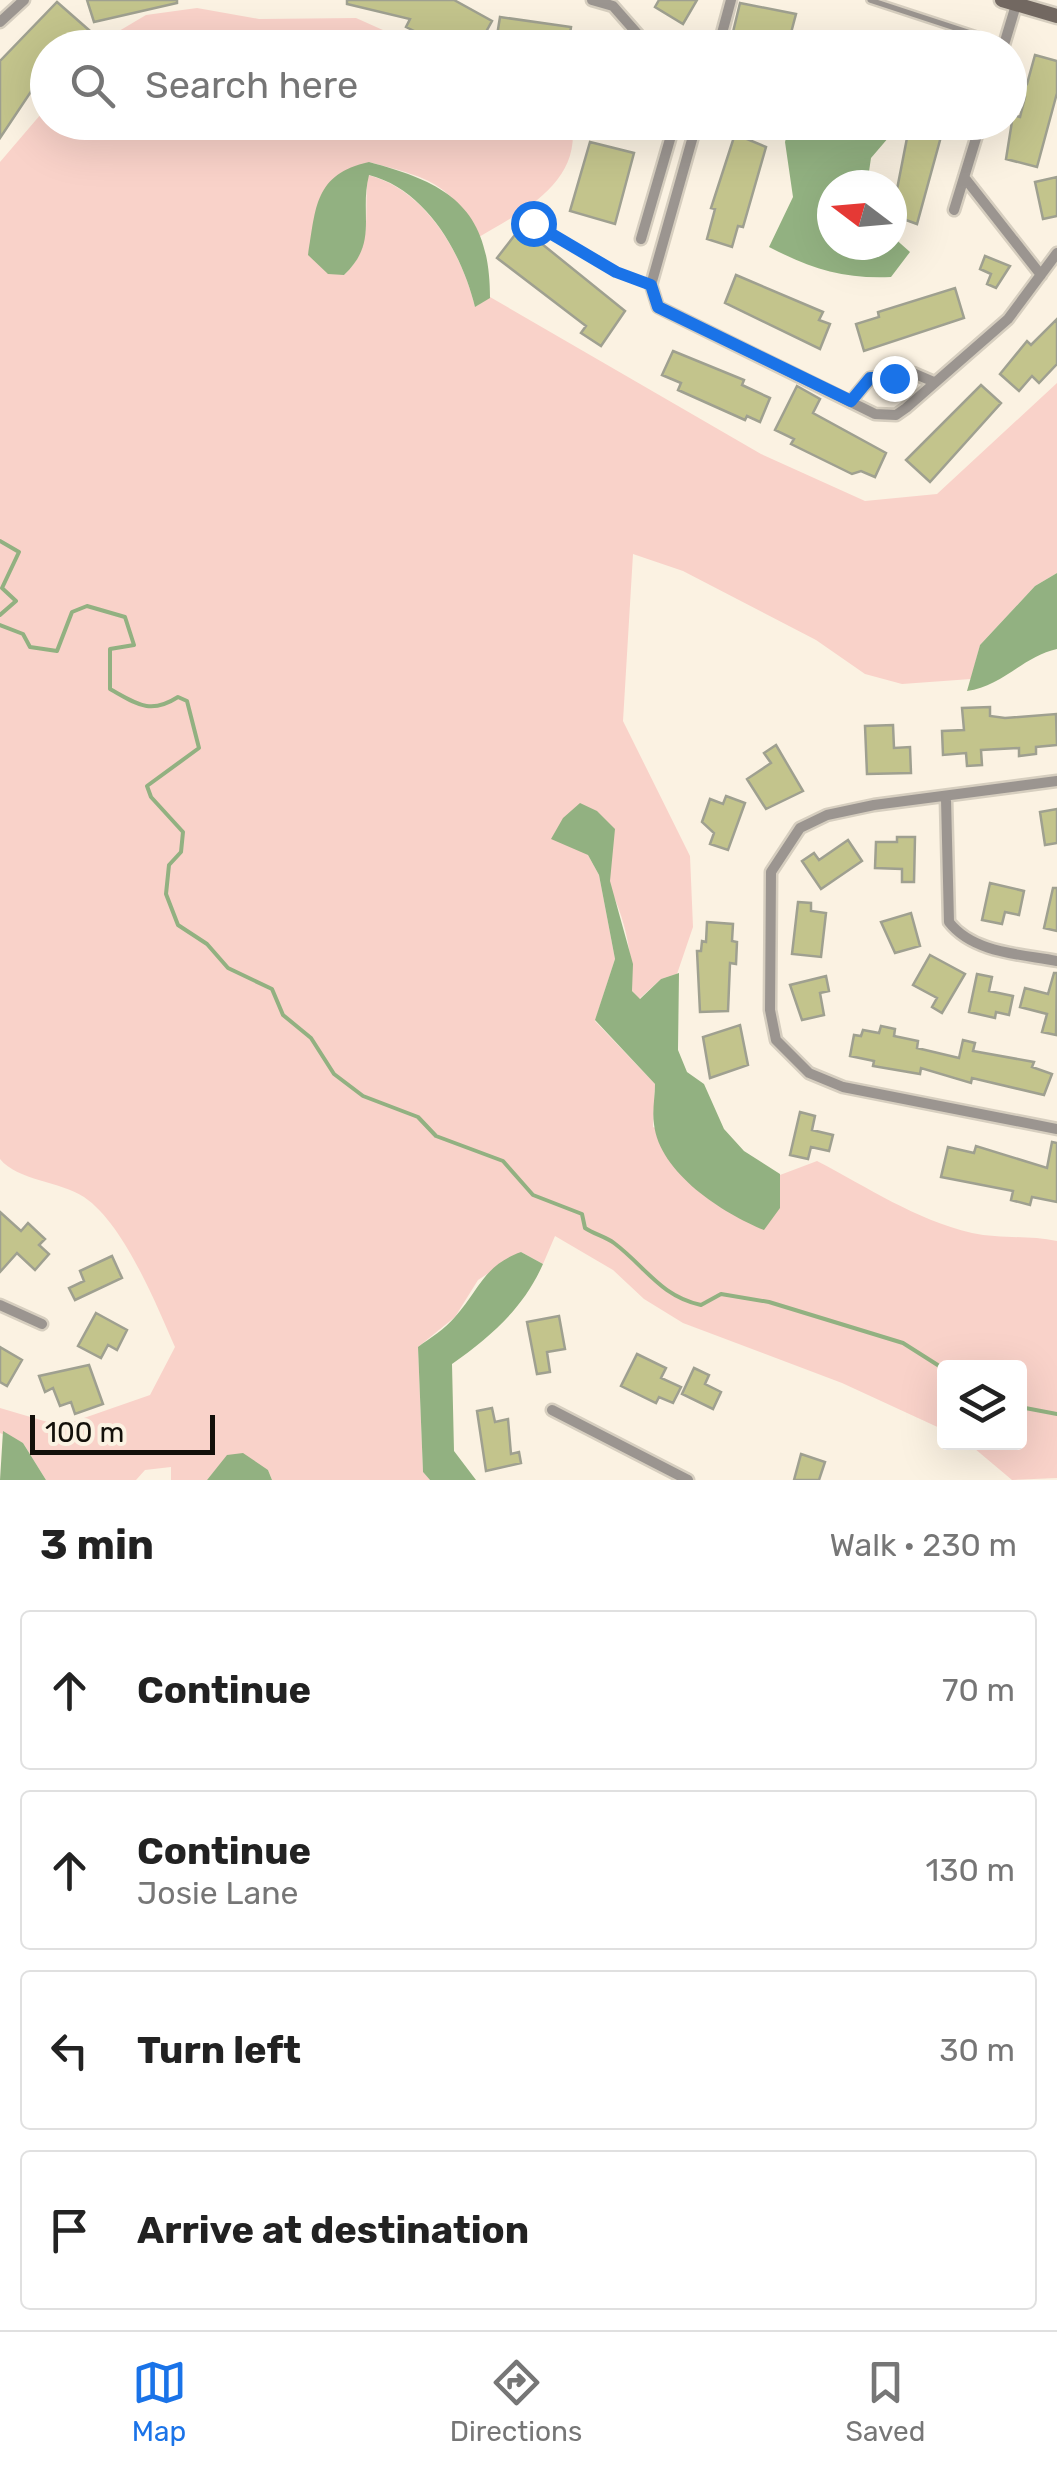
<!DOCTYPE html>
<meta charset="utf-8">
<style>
:root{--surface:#fff;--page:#f2f2f2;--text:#222;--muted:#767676;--line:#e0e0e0;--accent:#1a73e8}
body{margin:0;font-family:Rubik,sans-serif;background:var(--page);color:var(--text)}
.controls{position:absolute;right:30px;bottom:30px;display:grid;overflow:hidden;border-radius:10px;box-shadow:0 10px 40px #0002}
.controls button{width:90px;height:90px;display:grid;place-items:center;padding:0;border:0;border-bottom:2px solid var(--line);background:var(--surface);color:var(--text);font:50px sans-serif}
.compass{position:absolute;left:817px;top:170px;width:90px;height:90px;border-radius:50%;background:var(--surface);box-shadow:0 10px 40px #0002;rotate:286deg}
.scale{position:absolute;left:30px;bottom:25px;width:185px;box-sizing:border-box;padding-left:10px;border:5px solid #13100a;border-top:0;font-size:28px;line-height:35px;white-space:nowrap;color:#13100a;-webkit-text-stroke:8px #fbf2e2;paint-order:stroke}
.stop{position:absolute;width:30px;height:30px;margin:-22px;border:8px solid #1a73e8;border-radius:50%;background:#fff}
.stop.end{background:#1a73e8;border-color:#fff;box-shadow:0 2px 10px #0008}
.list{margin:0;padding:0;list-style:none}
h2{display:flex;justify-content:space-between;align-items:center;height:130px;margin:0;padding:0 40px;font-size:42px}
h2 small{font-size:32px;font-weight:400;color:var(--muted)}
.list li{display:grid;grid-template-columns:65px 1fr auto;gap:30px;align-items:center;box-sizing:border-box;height:160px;margin:0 20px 20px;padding:0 20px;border:2px solid var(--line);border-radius:10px}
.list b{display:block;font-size:38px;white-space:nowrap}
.list p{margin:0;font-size:32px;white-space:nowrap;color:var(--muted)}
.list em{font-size:32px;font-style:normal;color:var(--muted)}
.icon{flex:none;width:55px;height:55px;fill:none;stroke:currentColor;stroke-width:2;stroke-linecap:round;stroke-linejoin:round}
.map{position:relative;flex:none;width:1057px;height:1480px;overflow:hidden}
.search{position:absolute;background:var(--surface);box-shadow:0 10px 40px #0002;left:30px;right:30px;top:30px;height:110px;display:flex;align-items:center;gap:25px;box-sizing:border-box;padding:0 35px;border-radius:55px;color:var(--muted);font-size:38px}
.sheet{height:850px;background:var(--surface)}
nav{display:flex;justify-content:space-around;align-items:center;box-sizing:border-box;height:140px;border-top:2px solid var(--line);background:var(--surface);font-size:28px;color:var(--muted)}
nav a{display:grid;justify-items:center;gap:5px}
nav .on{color:var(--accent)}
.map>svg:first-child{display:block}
</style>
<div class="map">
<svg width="1057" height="1480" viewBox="0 0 1057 1480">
<rect width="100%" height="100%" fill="#fbf2e2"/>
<path fill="#f9d2c9" d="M197,8L259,19L356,18L421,47H92L146,15Z
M47,107L48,122L572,123C581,183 523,211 479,237C449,181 428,178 369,162L344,275C375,246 363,213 368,175C426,190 462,253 475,307L490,297L761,454L865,501L937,494L1057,383V573L1035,586L980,645L971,679L902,684L865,674L816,640L683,571L633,554L623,721L690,856L693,927L677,974L661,979L639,999L632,991C633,943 619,891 588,855L599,875L615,959L595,1021L655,1084L653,1127L780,1175L817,1161C869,1188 914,1219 972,1233C999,1239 1029,1235 1057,1241V1478L1012,1480L968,1443L1020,1442V1368H944V1430L842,1383L683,1323L644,1299L613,1270L555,1236L543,1264L521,1252L478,1280L455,1317L418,1347L423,1472L430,1480H272L268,1470L227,1456L207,1480H171V1467L145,1470L136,1480H46L23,1443L0,1433V1408L61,1426L150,1395L175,1347C156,1304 124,1224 84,1197C60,1181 18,1181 0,1159V162Z"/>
<path fill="#92b181" d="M790,123H901L871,158L867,185H832V245H892V236L910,252L891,277C843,279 812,269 769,247L793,197L785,142Z
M369,162C448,183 490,207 490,298L475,307C462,254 427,190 369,175C359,215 379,242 344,275L328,274L308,255C316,208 314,174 369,162Z
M1057,573V649C1024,656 1001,687 967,691L980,645L1035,586Z
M580,803L597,811L615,829L610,881L633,964L632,991L640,999L661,979L679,973L678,1050L687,1072L704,1084L724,1129L744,1151L780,1174V1208L764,1230C724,1214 659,1173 654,1124C652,1111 655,1097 655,1084L595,1020L615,959L599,875L588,855L551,839L563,818Z
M521,1252L543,1264C523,1309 491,1336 452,1364L454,1451L476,1480H430L423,1472L418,1347C430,1338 445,1329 455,1317C479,1290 484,1265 521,1252Z
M3,1431L23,1443L46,1480H0Z
M243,1453L268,1470L272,1480H207L227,1455Z"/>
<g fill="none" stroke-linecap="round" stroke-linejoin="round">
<path stroke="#92b181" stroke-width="4" d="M0,541L19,552L2,588L16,601L0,615
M0,625L23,634L30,647L57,651L72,612L87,606L125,617L134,645L110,649V689C137,704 150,715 178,697L187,701L199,748L147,786L151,797L183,832L181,852L169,865L166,894L178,925L207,944L228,968L272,989L283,1015L311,1038L334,1074L363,1096L418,1117L436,1136L503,1161L533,1195L582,1214L585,1228C594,1234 606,1237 614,1243C646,1267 660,1296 701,1305L721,1294L769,1302L903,1343L944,1369
M1020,1407L1057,1414"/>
</g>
<path fill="#c3c48c" stroke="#9fa090" stroke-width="2.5" d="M87,0H177V3L94,22Z
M347,0H454L492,21L477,48H449L406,27L410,19L347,4Z
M659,0H697L683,24L655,7Z
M57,2L90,31L76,48H48V77L42,84L38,81L0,138V61Z
M740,3L796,14L787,48H753L756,38L733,32Z
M500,17L571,27L568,48H495Z
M821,32L869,43V48H818Z
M1035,55L1057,61V93L1037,167L1006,159L1013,115L1020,117L1025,97L1019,95L1022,83L1027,84Z
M917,122H945L917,224L892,215L908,133L914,134Z
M735,134L766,147L743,227L738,226L732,247L707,239L715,209L711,208Z
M590,142L634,153L615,224L570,211Z
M1057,177V216L1043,219L1035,182Z
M521,227L625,311L601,346L581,333L586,326L497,258Z
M985,256L1010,266L996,288L987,284L991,274L980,269Z
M736,275L823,312L819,320L830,324L820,349L725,303Z
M955,288L964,318L864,351L856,324L879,317L878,312Z
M1057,319V364L1039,383L1032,376L1019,391L1000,374L1027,341L1031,345Z
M673,351L744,380L742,385L770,398L760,422L747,416L745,420L678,390L681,383L662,375Z
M981,385L1001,403L930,482L906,460Z
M797,386L820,399L813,413L886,453L875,477L861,471L852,474L791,444L794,439L775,430Z
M990,707V716L1005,718L1056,714L1057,745L1036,747V754L1019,756V748L981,750L982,765L967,766L966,753L943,755L942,731L964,730L962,708Z
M893,725L894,748L910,747L911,773L867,774L865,726Z
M776,745L803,791L766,809L747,779L771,763L764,753Z
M726,796L745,803L728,850L710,844L714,833L702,822L710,799L723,804Z
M1057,809V843L1045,845L1040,812Z
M897,837H915L914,882H902V869L875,868L876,842H897Z
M848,840L862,861L821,889L802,861L814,853L819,860Z
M990,883L1024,891L1019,915L1005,912L1002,924L982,920Z
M1053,888H1057V931L1044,928Z
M798,902L811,903V911L826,913L821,957L792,954Z
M911,913L920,946L895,953L881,922Z
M707,922L733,924L732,941L737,942L736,964L730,963L728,1011L700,1012L697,951H701L702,941L706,942Z
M930,955L965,974L942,1013L932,1007L937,998L913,985Z
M1054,973H1057L1056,1035L1042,1032L1047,1014L1020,1007L1025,988L1048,994Z
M977,974L992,977L989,991L1013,996L1009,1015L996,1012L995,1018L969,1012Z
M826,976L829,991L820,993L824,1015L802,1020L790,985Z
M740,1025L748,1065L710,1078L703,1037Z
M881,1026L895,1029L894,1036L918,1041L917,1048L959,1058L963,1040L975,1043L973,1051L1034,1062L1032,1067L1052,1074L1044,1095L972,1078L971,1083L921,1068L920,1074L873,1066L874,1061L850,1056L854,1035L861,1036L863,1030L879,1033Z
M800,1112L815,1116L812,1130L833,1135L829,1151L811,1147L808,1159L790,1155Z
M1052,1142L1057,1143V1202L1032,1197L1030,1205L1011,1200L1013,1191L941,1177L948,1147L974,1153L976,1146L1047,1168Z
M0,1212L21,1231L28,1223L45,1239L39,1245L49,1254L35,1270L17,1253L0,1272Z
M112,1256L122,1278L75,1300L69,1288L84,1281L80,1271Z
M96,1313L127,1330L117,1350L108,1345L101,1358L78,1346Z
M559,1316L565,1349L547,1352L550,1372L537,1374L527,1322Z
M0,1347L22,1360L7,1386L0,1382Z
M637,1354L666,1368L661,1378L681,1387L673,1403L659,1397L656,1403L621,1386Z
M89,1365L103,1404L75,1414L71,1402L60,1406L53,1388L45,1392L39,1376Z
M694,1368L709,1375L705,1384L721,1392L713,1409L682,1394Z
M492,1408L495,1422L508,1419L511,1454L519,1452L521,1463L486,1471L477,1411Z
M801,1454L825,1462L819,1480H794Z"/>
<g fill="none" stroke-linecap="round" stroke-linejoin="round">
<defs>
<path id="lane" d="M870,0L1001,43
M533,223L616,272L648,284"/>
<path id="street" d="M592,0L613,6L650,48
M0,22L24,0
M718,48L731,0
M1003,48L1016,5
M697,122L651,285L658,307L875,414L896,415L906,408L1008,319L1057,253
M964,177L1041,275
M954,210L981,122
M641,239L675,122
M851,401L870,378L913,373L934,382
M1057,781L874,805L827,815L800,828L771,872L770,1010L776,1040L809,1073L843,1087L1057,1129
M946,799L949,922C973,953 1020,954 1057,961
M0,1305L42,1324
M552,1410L688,1480"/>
<path id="secondary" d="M1002,0L1057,16"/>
</defs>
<use href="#lane" stroke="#d6cebf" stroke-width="10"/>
<use href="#street" stroke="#d6cebf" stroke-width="15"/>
<use href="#secondary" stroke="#d6cebf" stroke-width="19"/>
<use href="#lane" stroke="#9b9590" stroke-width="5"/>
<use href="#street" stroke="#9b9590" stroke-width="10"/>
<use href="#secondary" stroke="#726861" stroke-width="14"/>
</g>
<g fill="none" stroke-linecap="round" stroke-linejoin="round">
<path stroke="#1a73e8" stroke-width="12" d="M533,223L616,272L651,285L658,307L851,401L870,378H894"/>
</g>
</svg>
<div class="controls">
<button><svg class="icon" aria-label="layers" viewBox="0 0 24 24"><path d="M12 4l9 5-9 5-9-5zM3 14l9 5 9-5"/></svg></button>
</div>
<svg class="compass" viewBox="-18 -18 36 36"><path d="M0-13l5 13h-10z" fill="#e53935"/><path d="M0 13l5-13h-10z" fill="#767676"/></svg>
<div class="scale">100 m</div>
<div class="stop" style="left:533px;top:223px"></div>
<div class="stop end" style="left:894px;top:378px"></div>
<div class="search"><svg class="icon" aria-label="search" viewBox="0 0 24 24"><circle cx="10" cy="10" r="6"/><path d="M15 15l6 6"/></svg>Search here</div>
</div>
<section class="sheet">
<h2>3 min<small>Walk · 230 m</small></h2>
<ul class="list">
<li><svg class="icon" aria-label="ahead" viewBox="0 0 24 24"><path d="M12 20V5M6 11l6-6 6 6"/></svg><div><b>Continue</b></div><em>70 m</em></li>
<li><svg class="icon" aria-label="ahead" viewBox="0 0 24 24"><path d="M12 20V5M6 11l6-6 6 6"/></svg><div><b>Continue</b><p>Josie Lane</p></div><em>130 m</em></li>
<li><svg class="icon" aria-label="left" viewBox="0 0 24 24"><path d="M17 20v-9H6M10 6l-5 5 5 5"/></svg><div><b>Turn left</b></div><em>30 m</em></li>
<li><svg class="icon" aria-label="arrive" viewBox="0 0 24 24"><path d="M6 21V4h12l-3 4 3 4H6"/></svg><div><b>Arrive at destination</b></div></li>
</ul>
</section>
<nav>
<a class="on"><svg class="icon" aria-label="map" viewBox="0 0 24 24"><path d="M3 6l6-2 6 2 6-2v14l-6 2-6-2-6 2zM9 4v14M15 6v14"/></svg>Map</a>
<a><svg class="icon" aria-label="directions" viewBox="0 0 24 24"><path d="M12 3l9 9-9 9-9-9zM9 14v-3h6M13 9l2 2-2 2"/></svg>Directions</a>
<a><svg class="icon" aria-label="saved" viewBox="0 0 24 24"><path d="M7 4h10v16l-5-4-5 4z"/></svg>Saved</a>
</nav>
